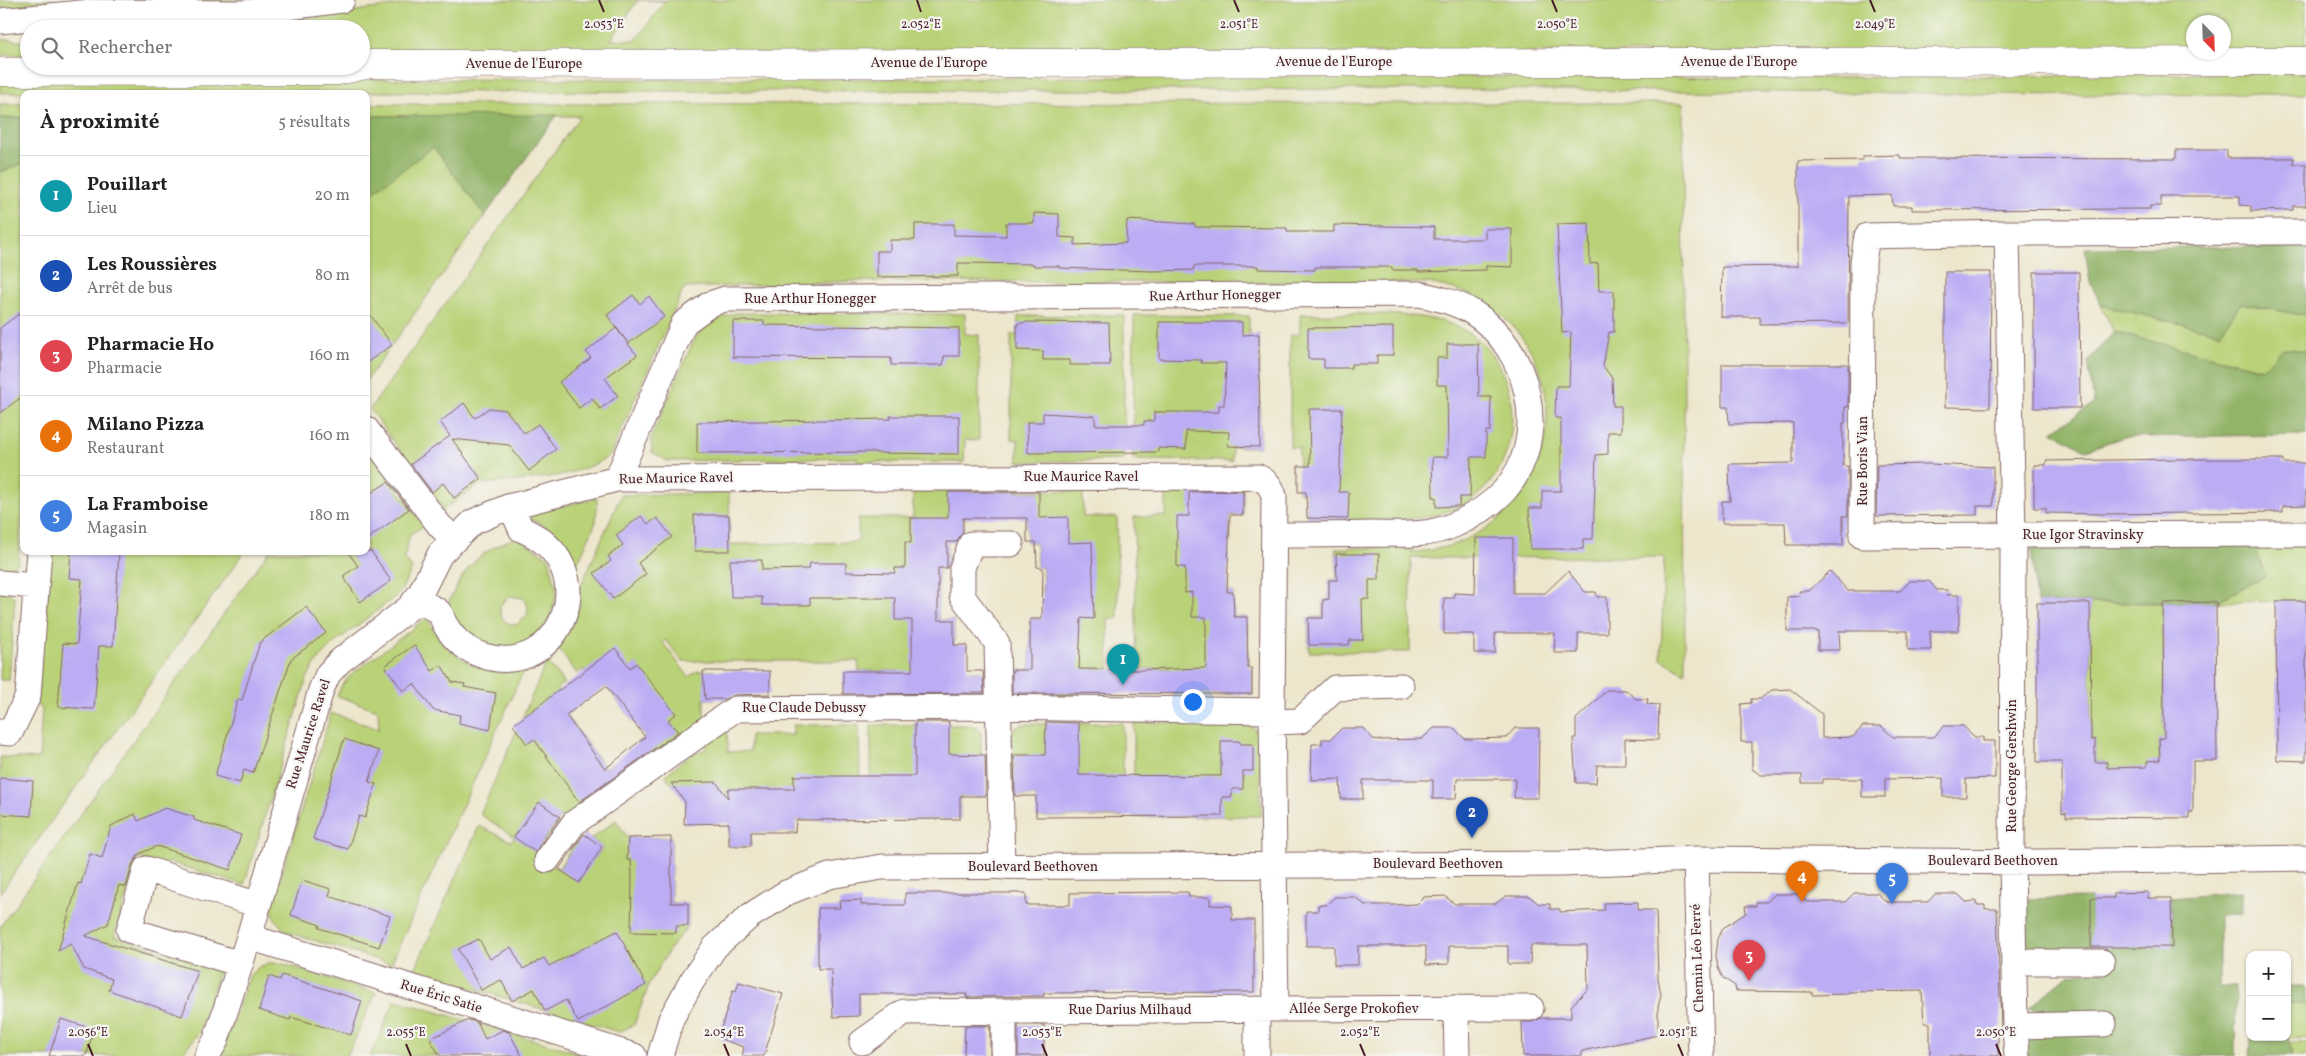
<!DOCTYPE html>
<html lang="fr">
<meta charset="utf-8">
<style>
:root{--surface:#fff;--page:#f2f2f2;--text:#222;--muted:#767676;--line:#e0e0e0;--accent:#d1495b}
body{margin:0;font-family:Vollkorn,serif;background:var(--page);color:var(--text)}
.controls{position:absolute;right:15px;bottom:15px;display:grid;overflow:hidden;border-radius:10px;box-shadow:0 1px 4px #0004}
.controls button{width:45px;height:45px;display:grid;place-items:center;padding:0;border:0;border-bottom:1px solid var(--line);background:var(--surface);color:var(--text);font:25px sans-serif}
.compass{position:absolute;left:2186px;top:15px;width:45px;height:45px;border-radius:50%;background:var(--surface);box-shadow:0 1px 4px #0004;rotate:157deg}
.you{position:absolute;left:1192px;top:701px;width:18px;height:18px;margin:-12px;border:4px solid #fff;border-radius:50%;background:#1a73e8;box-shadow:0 0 0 8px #1a73e833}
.badge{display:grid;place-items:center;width:32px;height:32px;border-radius:50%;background:var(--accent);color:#fff;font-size:16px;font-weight:700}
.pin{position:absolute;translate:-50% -41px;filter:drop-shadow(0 1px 2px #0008)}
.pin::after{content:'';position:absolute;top:26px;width:18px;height:15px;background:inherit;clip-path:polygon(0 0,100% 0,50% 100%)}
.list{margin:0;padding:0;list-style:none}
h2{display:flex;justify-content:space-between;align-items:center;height:65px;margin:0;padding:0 20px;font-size:21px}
h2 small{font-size:16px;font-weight:400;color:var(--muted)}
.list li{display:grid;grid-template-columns:32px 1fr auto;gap:15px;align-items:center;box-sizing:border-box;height:80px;padding:0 20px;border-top:1px solid var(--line)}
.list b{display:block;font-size:19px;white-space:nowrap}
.list p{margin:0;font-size:16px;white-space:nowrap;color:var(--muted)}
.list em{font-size:16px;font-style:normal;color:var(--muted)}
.icon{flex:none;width:28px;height:28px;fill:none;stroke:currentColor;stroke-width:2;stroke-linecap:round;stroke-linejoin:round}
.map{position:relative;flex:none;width:2306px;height:1056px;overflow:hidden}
.search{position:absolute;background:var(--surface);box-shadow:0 1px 4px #0004;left:20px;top:20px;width:350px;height:55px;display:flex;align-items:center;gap:12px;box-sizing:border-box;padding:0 18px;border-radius:28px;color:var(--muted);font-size:19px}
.panel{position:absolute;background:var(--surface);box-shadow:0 1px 4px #0004;left:20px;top:90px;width:350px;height:465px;border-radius:10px}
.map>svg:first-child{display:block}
</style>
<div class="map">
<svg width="2306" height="1056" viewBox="0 0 2306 1056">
<rect width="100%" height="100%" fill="#f6f6f2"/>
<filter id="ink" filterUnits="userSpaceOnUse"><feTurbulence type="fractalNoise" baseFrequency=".02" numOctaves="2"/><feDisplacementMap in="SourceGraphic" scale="10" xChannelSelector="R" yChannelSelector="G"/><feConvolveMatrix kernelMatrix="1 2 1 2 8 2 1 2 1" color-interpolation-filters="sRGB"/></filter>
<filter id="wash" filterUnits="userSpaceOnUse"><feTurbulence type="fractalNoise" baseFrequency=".0096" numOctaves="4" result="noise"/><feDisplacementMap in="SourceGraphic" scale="20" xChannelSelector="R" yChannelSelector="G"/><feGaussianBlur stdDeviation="1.12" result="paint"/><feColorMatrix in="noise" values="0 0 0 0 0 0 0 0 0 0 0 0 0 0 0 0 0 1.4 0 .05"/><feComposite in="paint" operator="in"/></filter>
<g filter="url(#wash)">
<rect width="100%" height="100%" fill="#ede6cc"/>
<path fill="#b9d277" stroke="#827851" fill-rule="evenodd" d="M0,0H275L244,6L0,7Z
M434,0H2306V50L2224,51V22H2194L2193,52L361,54V29H86L87,26L271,23ZM638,0L665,1L636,40H611Z
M0,39L29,42V55H0Z
M2274,73H2306V94L2079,95L1455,89L0,93V80L805,79L1274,76L1813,78Z
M1683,103L1685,673L1661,659L1664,557L1411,558L1410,652H1309L1308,618L1323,617V600L1329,599V580H1337L1336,548H1411V552C1554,546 1600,361 1472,296C1458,289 1443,286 1428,283L857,281L684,288L610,455C579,479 524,479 486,484L483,482L443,510L370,409L580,116H366V104Z
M0,104H24V118H0Z
M433,146L485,216L366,381V197Z
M24,163V490L18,563L6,571L0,570V172Z
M2241,303L2306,316V351L2283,348L2263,369L2114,332L2101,305L2220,333Z
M736,313L965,314V334L979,335V440H965L964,462H858L857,458L667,461L652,452L651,438L690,349C702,324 711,321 736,313Z
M1300,314C1345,315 1419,309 1458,327C1530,362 1530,475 1457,508C1417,526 1351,519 1307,518L1306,492H1298L1299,448L1290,447V335L1300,334Z
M1124,315V460L1018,462V440L1011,439V335H1017L1018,316Z
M1134,315L1249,316V335L1259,334L1260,447H1232V461L1133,460Z
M366,444L424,526L410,534L404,559L412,568L400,593L332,645L316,663L307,678L244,885L169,862L167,865L138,858L114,936L220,968L198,1034L180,1056H0V927L269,551H366Z
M1243,488V515L1230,516V542H1219L1227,567V592H1233L1234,617H1247L1248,668H1252V694H1170L1169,668L1137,669L1134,517L1166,516V490Z
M990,491L991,517L963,518V542H947V568H938V620H954V645L967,671H981V696L899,697V671H859L858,661H682L666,640L663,643L689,677L697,671H715L716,699H704V721L651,761L637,743L645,737L606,686L599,691L583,669L577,674L557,647L573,623L579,607L580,588L621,495L729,493L730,544H739L858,542V518H913V492Z
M1000,491H1083V517H1117L1118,618L1108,619L1109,669H1094V696H1013V670H1030V619H1048L1047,593H1042L1043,568L1037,567L1036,543L1027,542V518L999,504Z
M597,498L596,522L575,569C565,540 556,528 527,518L526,515Z
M517,537L549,558L557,592L553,608L546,624L534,637L518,646L504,648L482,647L465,637L447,606C464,568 477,552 517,537ZM509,596L523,598L528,606L527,616L516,625C505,624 499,618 500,606Z
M2253,541H2306V601L2216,602L2265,576Z
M49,551H245L0,893V757L39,759L42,709L37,705Z
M0,592H9L15,599L9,680H0Z
M2090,603H2163L2164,738L2159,739L2160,760L2147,768H2107V762H2095V739L2091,740Z
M428,617C435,645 468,667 496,672C505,674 515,671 524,670L391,964L290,933C280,927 272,919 272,906L331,713L379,729L378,710L337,696L342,685L352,674Z
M547,661L564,683L557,688L573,710L566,715L605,768L613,763L625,781L569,823L560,817L536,853L558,869L575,843L596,858L603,848L591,839L616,820L628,838L671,837V903H688V926L671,947L650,982L634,1025L619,1032L414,971L479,826L511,841L514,837L480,814Z
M1242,722L1260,732L1261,816L1134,817V723Z
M1123,723V817H1037L1036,796H1013L1012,730L1023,724Z
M793,725H859L861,819L795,820V832H751V846H729V823L685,793L678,792L665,775L691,755L706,749V743L727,727L728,752L750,751V735H793Z
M871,725H970L981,731V796H960V819H871Z
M268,963H280L376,993L347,1056H220L250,975L259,967Z
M395,1000L569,1050L587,1056H370Z
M2287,1004H2306V1037L2288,1038Z
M2289,1042H2306V1056H2292Z"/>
<path fill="#92b468" stroke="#6e6a4a" d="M557,115L485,216L433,147L366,197V116Z
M0,118H24V163L0,172Z
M2306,246V316L2241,303L2220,333L2101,305L2090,282L2085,248Z
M2114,332L2262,369L2283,348L2306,351V435L2124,437L2086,450L2052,431L2094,404L2088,361Z
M2253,541L2265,576L2216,602L2037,603L2031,549Z
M2241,892V914L2219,915V986H2236L2235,1056H2012L2004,1047L2076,1017L2029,1008L2069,974L2107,970L2028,949L2019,936L2021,899L2091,898L2172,946L2171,898Z
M2287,986H2306V1004H2287Z
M2287,1034L2292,1056H2250L2251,1037H2287Z"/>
<g id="blocks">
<path fill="#bbacf4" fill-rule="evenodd" d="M2176,150H2227V158H2294L2293,164H2306V206H2293V210L2251,211V206L2240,205V196H2161V206H2150V209L1912,210V206H1893L1892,195L1849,196L1848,323L1760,324V317H1721L1722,267L1798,266V161L1863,160V156L1900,155V158L2176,159Z
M1034,213L1059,214V237L1075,238V245L1126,243L1127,220L1195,224V227L1287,228V232H1334V225L1434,227V239H1485V229H1512V267L1486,266V270L1418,272V270H1392V267H1315V270L1258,269V266H1194L1193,270L1153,271L1059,268V266H1034V264L958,263V276L877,277V251H890V240H915V224H954V235L1006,236V223H1034Z
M1589,223L1590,264L1598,263L1599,291H1614V332H1609L1603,366L1612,378L1613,406H1621V432H1608V454L1596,455L1593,539H1583V549H1530L1529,508H1542V491H1561V418H1555L1556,386H1569L1571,332L1562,333L1557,224Z
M1945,272H1991L1990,408L1945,407Z
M2034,272H2079L2080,408H2034Z
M633,295L640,304L649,296L664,317L628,344L637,355L605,378L618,396L600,409L592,398L579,408L559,382L591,358L586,352L616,328L628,343L607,315Z
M366,309L392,345L366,363Z
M24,310V395L0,413V328Z
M733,321H764V325L959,328V356H944L943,365H891V358L733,357Z
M1027,322L1109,323L1110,365H1070V360H1043V351L1017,350V324Z
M1159,322H1242V335L1259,334L1260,447L1228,446L1229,432L1186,431V449L1158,448V452L1028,453L1027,422H1043V413L1095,416V425H1144V421H1154V412H1219V405H1224L1226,363H1201V360L1159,359Z
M1393,327V355H1377V364H1351V368H1324V359H1308V328Z
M1447,344H1478L1479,397H1491L1490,431H1486V457H1471L1470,497H1460L1459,506L1436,507V497H1433L1432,457H1448L1447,385H1437V358H1447Z
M1722,364H1848V407H1845V423H1843V466H1848V516H1843V545H1786L1785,523H1722V501H1730L1729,464L1793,463V423L1729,424L1728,407H1722Z
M464,403L475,418L489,408L506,410L524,433L538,424L556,449L529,471L509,445L452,439L481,479L454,498L443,483L432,492L411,464L450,436L440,422Z
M1309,409H1342L1339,492H1349L1348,519L1307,518L1306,492H1298V466H1310Z
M890,416H959V454L876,453V452L697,453V422L891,419Z
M2176,459H2283V463H2306V505L2283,506V512L2102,514L2046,513V508H2034V465H2046V461Z
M1929,464L1993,467V506H1977V515L1876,516L1877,465Z
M388,482L409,509L366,540V496Z
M1243,491V515H1230L1227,592H1233L1234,617H1247L1248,668H1252V694L1012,693V670H1030V619H1042L1043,568L1037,567L1036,542H1027V518H963V532L956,542H947V568H938V620H954V645H967V671H983L984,693L843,694V671H912V620H895V598H810V605H762V597H731L730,560H762V570L809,569L810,563H846V572L895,573V568H905V542L911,543V518H948V492H1039V518L1068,517V543L1092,542L1094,619L1081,618L1079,669L1137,670L1206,668V617H1192V592L1185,593V567H1177V516H1189V492Z
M694,515H729L730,551H695Z
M641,516L648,524L657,518L672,537L638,563L646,574L613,599L594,573L611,561L608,556L623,545L616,535Z
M1476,538H1513V593H1545L1568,571L1585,592H1596L1597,597H1607V633H1578V653H1554L1555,633H1495V653H1474V634H1444V598H1454V593L1475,594Z
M71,551H119L113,646H99L94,709L58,707L63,643L77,644L82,579L69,578Z
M347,551H371L391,581L360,602L343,576L358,566Z
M1336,554H1379V580H1369V599H1362L1363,640H1350L1349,645H1309L1308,618H1323V600L1329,599V580H1337Z
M1830,571L1848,591H1900L1910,581H1929L1937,590H1948L1947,595H1959V631H1930L1931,650H1908V631H1839L1840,650H1818V631H1787V597L1800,596L1799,591H1809Z
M2276,601H2306V761L2277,760Z
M2216,602L2217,761H2193V812H2189V818L2066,817V812L2062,813V762H2037V603H2090L2091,740L2095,739V762H2107V768L2147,767V761L2160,760L2159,739L2164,738L2163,603Z
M306,607L326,633L291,659L253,773L244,770L240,783L215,776L238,699L242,700L260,642Z
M414,645L432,671L441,665L452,682L465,684L464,687L496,693L490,730L459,723L460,715L433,710L414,684L403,691L385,666Z
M615,648L630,668L636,663L676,714L668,720L678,732L579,802L534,739L527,744L513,725ZM606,686L645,737L605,769L566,715Z
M703,671H770V694L735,695L725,699H705Z
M1790,689L1822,714V738L1853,737L1863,726H1881L1893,737H1934L1944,726H1963L1975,737H1983V741H1995V778L1966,779V797H1943V778L1885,779V797H1862V779H1822V783H1802V775H1761L1752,769V742H1741V704L1751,703V699H1760L1772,690Z
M1607,690H1626L1636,699H1648L1647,704L1659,705L1658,740L1625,739V765H1597L1596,783H1576L1573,738H1576V719Z
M915,722H949V754L985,755L986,796H960V819L796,820L795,832H751V846H729V823L684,824L685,802L671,783L716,782L728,798V789H794V776H915Z
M1046,722L1079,723V775L1221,776V741H1239L1241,744H1253V771H1243V789H1232V797H1222V816L1036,817V796H1015L1014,755H1045Z
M1342,728H1363L1373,739L1381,740L1422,739L1434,728H1454L1465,739H1473L1506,738L1515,728H1539L1538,798H1514L1515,779H1457L1456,799H1433V780H1363V799H1341L1340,779L1311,780L1312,744H1322V739H1331Z
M344,739L379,751L369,782L376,784L365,818L359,816L348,849L313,839Z
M0,778L33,781L31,816L0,814Z
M539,802L560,817L535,852L514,837Z
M165,808L194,817V820L241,835L230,870L157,846L139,854L132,865L126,887L119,885L108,924L85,936L198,971L182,1016L109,990L112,979L84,969L71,944L58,951L78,883L81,884L90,854L102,858L111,826L135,814L138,821Z
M584,834L602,847L579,883L559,869Z
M671,837V903H688V926H676V933L631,932L632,876L631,860H627L628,838Z
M302,880L331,889L329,896L390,916L379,947L319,928L320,925L291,915Z
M1188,892L1189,897H1210V905L1232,906V920H1254V992L1044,993V996L966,997L967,994H859V1016L833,1017L831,969H818V908H840L839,901L861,900V905H905V893H1026V905H1070V893Z
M2148,892V898H2171L2172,947H2091V898H2114V893Z
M1854,893H1877L1886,902H1928L1935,894H1958L1966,902L1976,901V905H1985V909H1997L2001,1027L1998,1028V1056H1930V1023H1924L1922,991L1848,992V994L1812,995V992L1736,991L1735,986L1723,978L1718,968L1716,956L1718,939L1723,928L1746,913L1745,906H1756V902H1767L1775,894H1797L1807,902H1845Z
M1445,896L1455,904H1495L1506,896H1529L1539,904H1550V909H1560V912L1605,910L1604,903L1638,902V910H1656L1658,978L1661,995L1658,1007V1035L1582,1051V1056H1523L1522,1022H1532L1541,1018H1571V1006L1588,989L1587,945H1531L1530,964H1508V946H1449V964L1426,965V946H1358V965H1334V946H1306V911H1318V905H1326L1335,897H1355L1365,905H1395L1417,904L1424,897Z
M617,931L646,985L578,1022L566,1000L545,1011L534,989L512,1001L501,980L481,990L458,949L479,939L490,959L511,947L523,969L544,958L549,966Z
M282,975L362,1001L351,1035L291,1017L290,1020L259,1010L269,976L280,980Z
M739,982L783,994L764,1056H742L744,1047L718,1038L733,990L736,991Z
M61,1019L94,1029L86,1056H49Z
M468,1020L477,1022L485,1039L503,1030L509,1032L522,1056H440L430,1039Z
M1018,1025H1044V1056H1018Z
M965,1026H990V1056H964Z"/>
</g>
</g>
<g filter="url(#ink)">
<use href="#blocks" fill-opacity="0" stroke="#836563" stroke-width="1"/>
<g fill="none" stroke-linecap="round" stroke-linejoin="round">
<defs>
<path id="minor" d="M0,21L91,12L244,13L342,0
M2306,232L2007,233L2013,535L2306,534
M2007,233L1867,236L1863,262L1862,536L2013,535L2012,862L2015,1026L2017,1056
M366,429L440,526L454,539
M617,479L684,323L710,304L725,299L1419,294C1437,298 1456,302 1472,312C1529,347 1552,438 1504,491C1491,505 1472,517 1454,525C1427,537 1398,534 1369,534C1337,535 1305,535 1274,535
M0,583L36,586
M415,600C422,604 434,607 439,612C442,615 443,622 446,626C454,640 468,651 484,656C561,680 608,565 521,529L511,506
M1272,722L1300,721L1335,688L1401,686
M0,732L10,733L28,696L39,551
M1696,859L1701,1056
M547,860L574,823L735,709L997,707L1272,711
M1002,867L997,643L962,596V568L971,544H1011
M249,937L634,1056
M2014,962H2102
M240,964L129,930L146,869L258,905
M1456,1008L1457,1056
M1257,1009V1056
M1004,1011V1056
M2015,1026L2104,1024
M862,1042L904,1012L1276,1009
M207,1056L216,1040L249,937L321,690L328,674L340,661L409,608L420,594L440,554L473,522L508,507L617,479L1258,477C1268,482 1271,486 1274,496L1272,711L1276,1009L1531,1008
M660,1056L671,1019L692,981L715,947L750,916L786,893L829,876L882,867L1562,864L1696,859L2040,862L2306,858"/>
<path id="major" d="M361,66L371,64L2306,61
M0,72L338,71L361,66"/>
</defs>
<use href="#minor" stroke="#836563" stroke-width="27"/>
<use href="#major" stroke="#836563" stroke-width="29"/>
<use href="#minor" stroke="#fff" stroke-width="25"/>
<use href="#major" stroke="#fff" stroke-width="28"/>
</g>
</g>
<path fill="none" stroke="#4a1f2b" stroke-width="2" d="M599,0L604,12M917,0L921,12M1234,0L1239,12M1552,0L1557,12M1870,0L1875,12M88,1044L93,1056M406,1044L411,1056M724,1044L729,1056M1042,1044L1047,1056M1360,1044L1365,1056M1678,1044L1683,1056M1996,1044L2001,1056"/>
<g text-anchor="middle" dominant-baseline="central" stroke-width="4.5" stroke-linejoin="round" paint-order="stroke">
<g font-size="14" fill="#4a1f2b" stroke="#f6f6f2">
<text x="1334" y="62">Avenue de l'Europe</text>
<text x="1739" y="62">Avenue de l'Europe</text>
<text x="929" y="63">Avenue de l'Europe</text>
<text x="524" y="64">Avenue de l'Europe</text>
<text transform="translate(1215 296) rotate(-1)">Rue Arthur Honegger</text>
<text x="810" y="299">Rue Arthur Honegger</text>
<text transform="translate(1863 461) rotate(-90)">Rue Boris Vian</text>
<text x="1081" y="477">Rue Maurice Ravel</text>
<text transform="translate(676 479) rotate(-1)">Rue Maurice Ravel</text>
<text x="2083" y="535">Rue Igor Stravinsky</text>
<text x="804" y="708">Rue Claude Debussy</text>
<text transform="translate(309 734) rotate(-72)">Rue Maurice Ravel</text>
<text transform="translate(2012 766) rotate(-90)">Rue George Gershwin</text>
<text x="1993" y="861">Boulevard Beethoven</text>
<text x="1438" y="864">Boulevard Beethoven</text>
<text x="1033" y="867">Boulevard Beethoven</text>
<text transform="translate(1698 958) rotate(-92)">Chemin Léo Ferré</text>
<text transform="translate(441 997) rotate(17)">Rue Éric Satie</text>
<text x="1354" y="1009">Allée Serge Prokofiev</text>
<text x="1130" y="1010">Rue Darius Milhaud</text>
</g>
</g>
<g font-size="12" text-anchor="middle" fill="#4a1f2b" stroke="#f6f6f2" stroke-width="4.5" stroke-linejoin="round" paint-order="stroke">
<text x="604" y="28">2.053°E</text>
<text x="921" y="28">2.052°E</text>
<text x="1239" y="28">2.051°E</text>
<text x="1557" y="28">2.050°E</text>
<text x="1875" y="28">2.049°E</text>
<text x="88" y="1036">2.056°E</text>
<text x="406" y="1036">2.055°E</text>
<text x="724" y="1036">2.054°E</text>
<text x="1042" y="1036">2.053°E</text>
<text x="1360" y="1036">2.052°E</text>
<text x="1678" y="1036">2.051°E</text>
<text x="1996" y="1036">2.050°E</text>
</g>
</svg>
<div class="controls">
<button>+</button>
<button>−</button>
</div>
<svg class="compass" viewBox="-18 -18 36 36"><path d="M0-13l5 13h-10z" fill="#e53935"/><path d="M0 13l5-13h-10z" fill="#767676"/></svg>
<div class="you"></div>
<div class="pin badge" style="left:1123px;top:685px;background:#0f9aa8">1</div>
<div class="pin badge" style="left:1472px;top:838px;background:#1a4fb4">2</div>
<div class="pin badge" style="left:1749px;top:981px;background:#e0444e">3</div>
<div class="pin badge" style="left:1802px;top:902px;background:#e8710a">4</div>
<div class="pin badge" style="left:1892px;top:904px;background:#3f7fe0">5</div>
<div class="search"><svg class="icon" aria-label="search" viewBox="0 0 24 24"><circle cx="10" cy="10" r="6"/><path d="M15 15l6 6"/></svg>Rechercher</div>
<section class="panel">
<h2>À proximité<small>5 résultats</small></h2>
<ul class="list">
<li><span class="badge" style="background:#0f9aa8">1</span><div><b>Pouillart</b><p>Lieu</p></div><em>20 m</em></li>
<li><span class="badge" style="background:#1a4fb4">2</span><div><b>Les Roussières</b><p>Arrêt de bus</p></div><em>80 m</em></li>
<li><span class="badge" style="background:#e0444e">3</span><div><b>Pharmacie Ho</b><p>Pharmacie</p></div><em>160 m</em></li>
<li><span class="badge" style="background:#e8710a">4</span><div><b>Milano Pizza</b><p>Restaurant</p></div><em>160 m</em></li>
<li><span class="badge" style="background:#3f7fe0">5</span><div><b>La Framboise</b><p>Magasin</p></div><em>180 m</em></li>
</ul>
</section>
</div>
